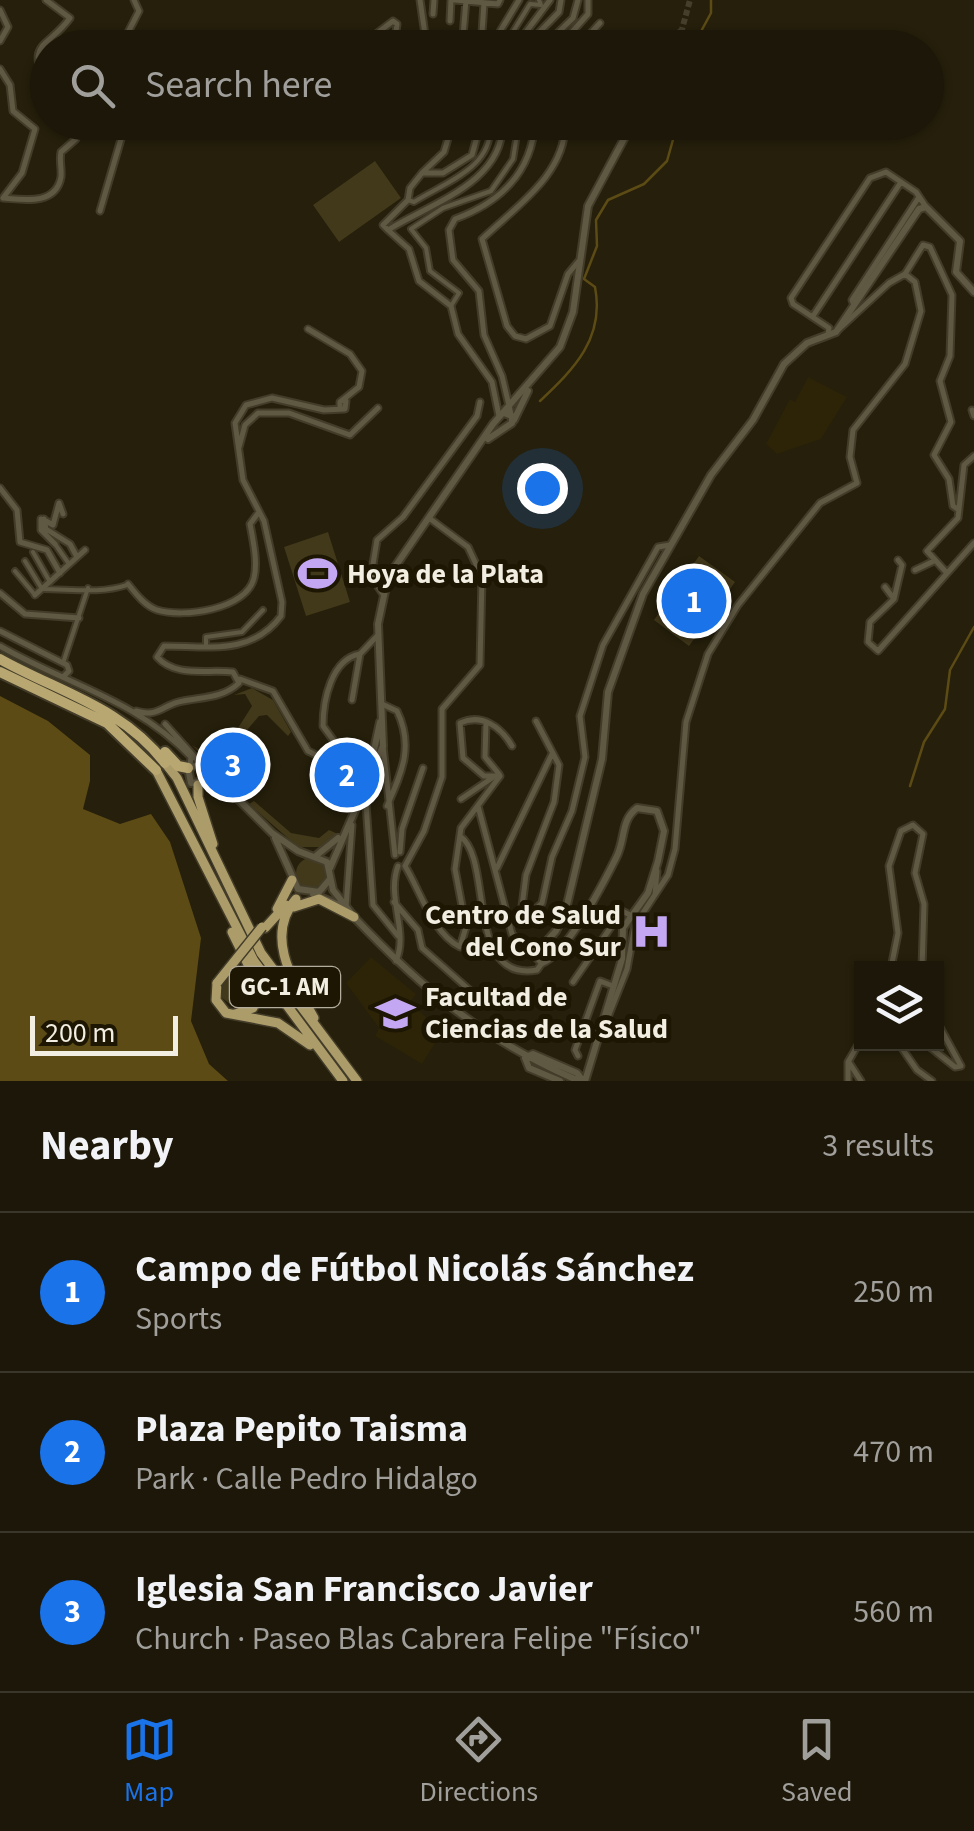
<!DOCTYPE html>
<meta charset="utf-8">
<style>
:root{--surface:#1c1708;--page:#252012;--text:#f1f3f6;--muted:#a09f9c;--line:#3a3629;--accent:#1a73e8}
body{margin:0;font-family:"Source Sans 3",sans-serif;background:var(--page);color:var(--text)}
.controls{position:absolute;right:30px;bottom:30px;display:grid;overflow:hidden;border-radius:0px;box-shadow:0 2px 8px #0004}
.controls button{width:90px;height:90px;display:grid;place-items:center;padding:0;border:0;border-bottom:2px solid var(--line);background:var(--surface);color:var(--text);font:50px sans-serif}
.scale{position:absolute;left:30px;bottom:25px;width:148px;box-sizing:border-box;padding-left:10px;border:5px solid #f2eee1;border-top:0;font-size:28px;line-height:35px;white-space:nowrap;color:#f2eee1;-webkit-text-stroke:8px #1c1603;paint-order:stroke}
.you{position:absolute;left:542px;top:488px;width:35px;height:35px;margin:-25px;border:8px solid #fff;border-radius:50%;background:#1a73e8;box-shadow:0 0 0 15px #1a73e833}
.badge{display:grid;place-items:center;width:65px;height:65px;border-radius:50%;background:var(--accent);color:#fff;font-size:32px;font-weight:700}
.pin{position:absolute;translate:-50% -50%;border:5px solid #fff;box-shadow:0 2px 10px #0006}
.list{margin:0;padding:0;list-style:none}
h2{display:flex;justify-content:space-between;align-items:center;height:130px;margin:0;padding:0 40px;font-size:42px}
h2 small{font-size:32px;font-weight:400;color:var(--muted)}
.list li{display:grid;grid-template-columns:65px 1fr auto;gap:30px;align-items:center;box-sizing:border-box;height:160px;padding:0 40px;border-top:2px solid var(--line)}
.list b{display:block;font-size:38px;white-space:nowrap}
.list p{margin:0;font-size:32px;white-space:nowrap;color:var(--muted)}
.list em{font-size:32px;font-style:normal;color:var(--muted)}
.icon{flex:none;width:55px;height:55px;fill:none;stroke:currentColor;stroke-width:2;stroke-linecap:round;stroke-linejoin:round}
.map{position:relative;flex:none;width:974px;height:1081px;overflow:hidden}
.search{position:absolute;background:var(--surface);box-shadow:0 2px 8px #0004;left:30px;right:30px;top:30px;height:110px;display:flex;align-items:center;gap:25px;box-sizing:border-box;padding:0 35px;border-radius:55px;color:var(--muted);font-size:38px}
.sheet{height:610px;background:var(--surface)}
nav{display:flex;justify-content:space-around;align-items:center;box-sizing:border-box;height:140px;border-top:2px solid var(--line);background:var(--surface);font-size:28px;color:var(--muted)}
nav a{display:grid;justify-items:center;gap:5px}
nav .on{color:var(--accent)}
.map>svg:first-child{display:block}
</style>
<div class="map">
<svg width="974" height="1081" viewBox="0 0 974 1081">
<rect width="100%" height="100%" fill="#251f0b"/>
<path fill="#2d2408" d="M808,377L847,397L821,439L777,454L766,444L790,399L795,402Z
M371,957L416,994L410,1002L442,1032L422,1064L375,1036L379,1028L346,983Z"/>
<path fill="#42381a" d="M375,161L401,198L339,242L313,205Z
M328,532L350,602L306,616L284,547Z
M699,556L735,582L689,646L654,620Z
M252,688L273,700L291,732L288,736L267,715L259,716L215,768L192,745L217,761L252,706L245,694L234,695Z
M254,801L291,833L319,838L329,830L338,834L324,847H298L249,804Z
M296 873a15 15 0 1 1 30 0a15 15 0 1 1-30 0Z
M236,966L250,1007L239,1011L221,997L224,980Z"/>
<path fill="#5c4b14" d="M0,696L48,721L90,755V781L83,809L120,824L151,814L170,842L201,938L191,1021L209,1064L228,1081H0Z"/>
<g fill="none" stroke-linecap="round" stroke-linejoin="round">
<path stroke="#5c4b14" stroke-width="2.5" d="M692,48L711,13V0
M540,401C574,369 605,338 595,287L584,279L597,246L596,220L608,200L644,184L667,161L678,122
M910,786L924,742L945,709L950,670L974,627"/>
<path stroke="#443e2b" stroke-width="6" stroke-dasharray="6 3" stroke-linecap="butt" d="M681,33L690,0"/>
<defs>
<path id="pedestrian" d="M503,48L530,4L541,5L539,0
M408,200L414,202C445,182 495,168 490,122
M451,306L459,293L430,271L426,248L411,229L443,208L491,191L513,159L519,122
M55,544L69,564
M33,552L50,582
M25,561L42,589C71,589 100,594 127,585
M15,571L35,595
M206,645V637L242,632L263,610
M63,663L88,588"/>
<path id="minor" d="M46,0L70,18C46,51 25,39 48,92
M420,0L427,48
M455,0L498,4L500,0
M0,10L8,27L0,41
M433,14L434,0
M450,21L451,0
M120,48L139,11L134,0
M370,48L372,37L393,21L397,24L394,48
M462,48L466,0
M481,48L484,3
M490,48L519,0
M514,48L550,0
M524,48L559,12L561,0
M542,48L573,18L578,0
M558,48L588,14V0
M577,48L600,23
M0,69L10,85L13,111L35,129L22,173L3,198
M565,122C567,174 514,208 482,239L507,326L515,336L526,339L550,326L568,274L578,262
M422,173H443L472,155L481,122
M4,198C25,200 56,205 61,177C62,169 59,160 61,152L76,139L78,122
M100,211L126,122
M388,230L409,249L419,281L451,306L458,334L492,382L499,416
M388,230C429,204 506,182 502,122
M388,230L383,225L408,200L410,188L422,173L444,152L453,122
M854,305L852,300L919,197
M813,316L901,182
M308,329L350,354L362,371L359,387L340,402V407
M838,330L889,283L905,274L923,245L930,247L952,295L950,356L940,381L951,422L934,455L949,479L953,506L959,510
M828,335L829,328L793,304L791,298L870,178L886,172L916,192L926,207
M972,410L974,416
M511,414L502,376L484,335L479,291L453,260L449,230L455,219C499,203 532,173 535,122
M239,447L245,425L258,413H289L350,435L378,408
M0,488L17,510L20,542L47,550L60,573
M41,519V530L55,544
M44,519L46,529L70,544L77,557
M46,521L53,525L59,503L63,514
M898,560L902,565L894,599L870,622L868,642L878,651L974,543
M915,570L934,561
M946,572L927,551L958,518L964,465L974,456
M128,584C136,594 145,606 157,610C183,618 246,610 254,578C258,562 253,540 250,524L259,512
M885,587L894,599
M0,593L25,614L79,618
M383,594L371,576L377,540L403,517L477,416L480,402
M35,595L85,550
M0,631L67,665L69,671L63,677
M0,646C66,684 137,700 191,757L190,766
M360,654C331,659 323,701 323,726L339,748L318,756L328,765L372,753
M240,679L273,691L308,751L318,756
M352,700L360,654L378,635
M382,704L397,711C414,746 402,772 387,806
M136,711C159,718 163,704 183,701C203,697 223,698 239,683L233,672C207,669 176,678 157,657L164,646C207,646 251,656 281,616L282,602L264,521L243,480L235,423L246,405L272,398L324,410L345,409L346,401
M536,721L559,765L554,802L526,875L522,906L533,911L542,903L552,857L572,811L585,757L580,716L603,645L658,547L670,545
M486,722L485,757L499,774
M165,724L200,763
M383,746L395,855
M500,776H484L463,758L460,723C482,713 501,727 512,746
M365,789L373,905L398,936
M461,799L492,778
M478,806L512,934L533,954
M460,836C494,859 464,983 537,970L542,963
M400,852L402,829L423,768
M405,866L424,831L442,777V709L480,665L482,577L468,547L429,518
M405,866C420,890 432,933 460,947L466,927L455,869L461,828L500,776
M497,868L552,754
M655,895L657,871
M394,902L418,930L422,948L473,993
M346,907L352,825
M396,961C409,932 386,897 398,866
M891,968L898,933L889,866L901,831L913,825L923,834L915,873L924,904L922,968
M573,982L622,911L630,915
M604,1027L627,969L635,925L668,875L675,849L686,722L708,654L738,605L820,503L857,483L850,457L853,430L905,364L921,311L915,282L905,274
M899,1044L917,1070L932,1081
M926,1044L955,1067L961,1066L936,1020
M578,1056L575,1050L600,981L613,986
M850,1064L861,1081
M848,1081V1062L862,1038"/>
<path id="tertiary" d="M676,48L681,33
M514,420L528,391
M488,439L512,423V416L504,413
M371,764L380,722
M227,787L216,780L191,783L188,768L203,764L272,833L298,851L327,862L333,890L352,914
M275,838L298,889L319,892L330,879
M317,855L338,838
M330,868L383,746L378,624L388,577L493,424L560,347L573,312L588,206L633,122
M313,894L339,905
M353,916C424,991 483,1039 579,1081
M526,1057L533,1054L577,1073L583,1081
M525,1058L529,1068L560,1081
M585,1081L622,959L623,928L648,893L658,861L664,831L657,811L637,808C620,821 626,839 616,858C603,884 568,952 542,963L534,955L556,931L565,913L602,759L608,692L643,594L711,475L753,420L784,364L807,343L836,332L919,209L926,207L960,241L956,272L974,292"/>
<path id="trunk" d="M165,763L177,778L261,953L357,1081
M156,770L254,961L343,1081
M198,785V797L213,844
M296,899C264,936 293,981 314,1018
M294,907L319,899L354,917
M277,909L292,880
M265,928L286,905
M232,932L260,989L253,1008L235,1014
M217,983L216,1000L226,1013L278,1023L310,1045"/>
<path id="motorway" d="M0,659C59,692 122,707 165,763
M0,672L107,723L156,770
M165,752L178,766L188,768"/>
</defs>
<use href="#pedestrian" stroke="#423c29" stroke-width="8"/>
<use href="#minor" stroke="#423c29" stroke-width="9"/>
<use href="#tertiary" stroke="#423c29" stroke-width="10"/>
<use href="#trunk" stroke="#423c29" stroke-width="12"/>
<use href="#motorway" stroke="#423c29" stroke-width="14"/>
<use href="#pedestrian" stroke="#5f5843" stroke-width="4"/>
<use href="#minor" stroke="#5f5843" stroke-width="5"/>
<use href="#tertiary" stroke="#5f5843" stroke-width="6"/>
<use href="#trunk" stroke="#ac9c6a" stroke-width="9"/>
<use href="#motorway" stroke="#b9a771" stroke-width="10"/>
<defs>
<path id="trunk-bridge" d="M217,983L262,927"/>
</defs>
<use href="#trunk-bridge" stroke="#423c29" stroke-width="12" stroke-linecap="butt"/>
<use href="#trunk-bridge" stroke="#ac9c6a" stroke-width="9"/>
</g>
<defs>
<symbol id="stadium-bare" viewBox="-9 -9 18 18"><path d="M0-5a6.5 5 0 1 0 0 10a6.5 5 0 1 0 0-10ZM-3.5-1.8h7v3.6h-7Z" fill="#c3a7f2" stroke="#1c1603" stroke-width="2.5" paint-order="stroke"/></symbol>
<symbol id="hospital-bare" viewBox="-9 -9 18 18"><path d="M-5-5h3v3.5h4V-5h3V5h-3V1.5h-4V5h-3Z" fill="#c3a7f2" stroke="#1c1603" stroke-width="2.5" paint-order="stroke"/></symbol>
<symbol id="university-bare" viewBox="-9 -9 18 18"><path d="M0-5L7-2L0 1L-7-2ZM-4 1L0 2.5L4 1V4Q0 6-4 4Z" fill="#c3a7f2" stroke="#1c1603" stroke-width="2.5" paint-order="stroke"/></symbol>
</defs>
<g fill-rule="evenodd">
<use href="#stadium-bare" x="290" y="546" width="55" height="55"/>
<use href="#hospital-bare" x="624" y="904" width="55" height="55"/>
<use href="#university-bare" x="368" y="986" width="55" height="55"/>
</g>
<g text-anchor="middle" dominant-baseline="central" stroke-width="10" stroke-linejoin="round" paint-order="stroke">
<rect fill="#1c1603" stroke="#b2ad9e" stroke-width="2.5" x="230" y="967" width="110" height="40" rx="8"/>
<g font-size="25" font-weight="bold" fill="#f2eee1">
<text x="285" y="987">GC-1 AM</text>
</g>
<g font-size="28" font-weight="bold" fill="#f2eee1" stroke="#1c1603" text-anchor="start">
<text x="347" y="574">Hoya de la Plata</text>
<text x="621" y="915" text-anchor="end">Centro de Salud<tspan x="621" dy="32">del Cono Sur</tspan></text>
<text x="425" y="997">Facultad de<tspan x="425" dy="32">Ciencias de la Salud</tspan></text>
</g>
</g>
</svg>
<div class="controls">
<button><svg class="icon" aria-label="layers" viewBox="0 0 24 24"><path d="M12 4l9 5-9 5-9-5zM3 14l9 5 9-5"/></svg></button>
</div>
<div class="scale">200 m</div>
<div class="you"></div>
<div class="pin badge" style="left:694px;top:601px">1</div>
<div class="pin badge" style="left:347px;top:775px">2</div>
<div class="pin badge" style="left:233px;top:765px">3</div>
<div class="search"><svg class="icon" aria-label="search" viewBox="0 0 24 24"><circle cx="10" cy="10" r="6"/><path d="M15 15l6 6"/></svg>Search here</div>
</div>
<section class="sheet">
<h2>Nearby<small>3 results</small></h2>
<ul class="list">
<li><span class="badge">1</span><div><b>Campo de Fútbol Nicolás Sánchez</b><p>Sports</p></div><em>250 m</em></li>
<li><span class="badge">2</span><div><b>Plaza Pepito Taisma</b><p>Park · Calle Pedro Hidalgo</p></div><em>470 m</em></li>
<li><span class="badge">3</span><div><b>Iglesia San Francisco Javier</b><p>Church · Paseo Blas Cabrera Felipe &quot;Físico&quot;</p></div><em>560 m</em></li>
</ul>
</section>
<nav>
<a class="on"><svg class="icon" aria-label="map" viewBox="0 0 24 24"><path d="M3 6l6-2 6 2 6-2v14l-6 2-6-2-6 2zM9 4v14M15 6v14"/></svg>Map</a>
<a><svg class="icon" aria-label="directions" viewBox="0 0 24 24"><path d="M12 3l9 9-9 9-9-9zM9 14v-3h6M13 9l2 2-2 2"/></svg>Directions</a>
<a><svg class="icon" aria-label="saved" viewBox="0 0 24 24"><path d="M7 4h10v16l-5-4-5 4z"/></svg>Saved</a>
</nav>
